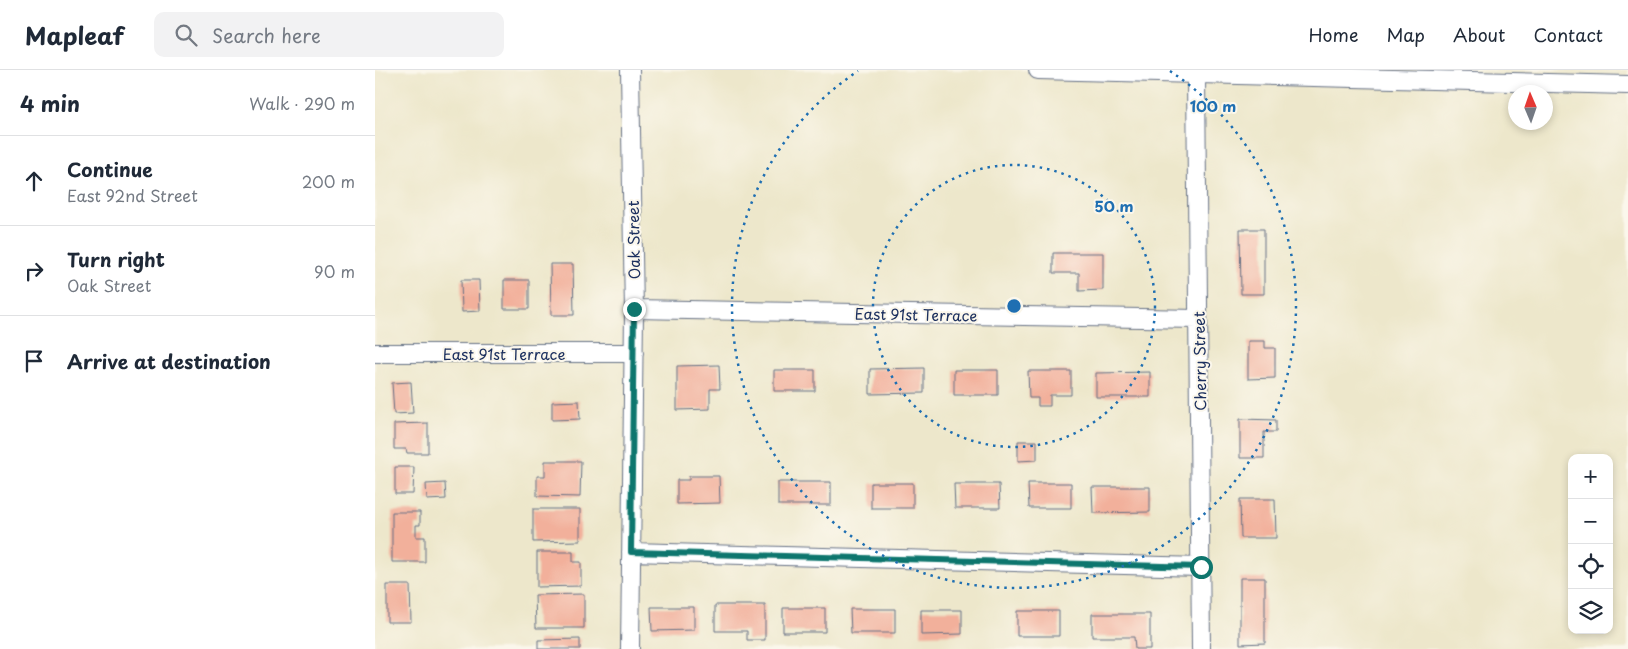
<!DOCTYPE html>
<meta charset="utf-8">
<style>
:root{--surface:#fff;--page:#f2f2f3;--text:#1f2937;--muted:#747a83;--line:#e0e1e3}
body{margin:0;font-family:"Playpen Sans",sans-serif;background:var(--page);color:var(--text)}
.controls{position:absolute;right:15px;bottom:15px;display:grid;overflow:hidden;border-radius:10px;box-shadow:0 2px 8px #0003}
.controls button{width:45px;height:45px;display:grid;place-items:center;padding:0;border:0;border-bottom:1px solid var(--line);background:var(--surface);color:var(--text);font:25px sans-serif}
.compass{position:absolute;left:1133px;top:15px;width:45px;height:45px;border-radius:50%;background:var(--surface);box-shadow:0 2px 8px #0003;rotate:358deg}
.stop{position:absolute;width:15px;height:15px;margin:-11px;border:4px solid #0f766e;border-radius:50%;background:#fff}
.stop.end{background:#0f766e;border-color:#fff;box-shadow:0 1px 5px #0008}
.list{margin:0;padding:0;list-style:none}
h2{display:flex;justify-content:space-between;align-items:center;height:65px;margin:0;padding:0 20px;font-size:21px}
h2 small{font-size:16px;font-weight:400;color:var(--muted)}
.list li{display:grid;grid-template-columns:32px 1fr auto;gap:15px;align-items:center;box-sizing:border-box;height:90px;padding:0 20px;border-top:1px solid var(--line)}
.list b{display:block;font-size:19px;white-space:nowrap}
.list p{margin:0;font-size:16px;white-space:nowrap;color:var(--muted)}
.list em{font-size:16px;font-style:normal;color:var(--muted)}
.icon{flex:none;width:28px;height:28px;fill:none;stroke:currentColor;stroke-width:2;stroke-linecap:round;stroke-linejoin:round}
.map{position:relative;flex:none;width:1253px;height:579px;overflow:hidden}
header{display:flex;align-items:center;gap:30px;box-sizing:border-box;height:70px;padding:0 25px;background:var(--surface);border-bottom:1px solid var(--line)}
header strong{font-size:24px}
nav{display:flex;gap:28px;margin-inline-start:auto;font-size:18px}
.search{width:350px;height:45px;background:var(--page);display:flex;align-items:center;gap:12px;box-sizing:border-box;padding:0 18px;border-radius:10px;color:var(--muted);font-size:19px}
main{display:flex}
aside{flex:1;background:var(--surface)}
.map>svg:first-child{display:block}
</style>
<header>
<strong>Mapleaf</strong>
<div class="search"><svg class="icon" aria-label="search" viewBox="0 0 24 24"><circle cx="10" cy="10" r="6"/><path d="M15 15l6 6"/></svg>Search here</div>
<nav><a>Home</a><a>Map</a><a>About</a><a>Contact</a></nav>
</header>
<main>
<aside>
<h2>4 min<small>Walk · 290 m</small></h2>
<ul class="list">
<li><svg class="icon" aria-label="ahead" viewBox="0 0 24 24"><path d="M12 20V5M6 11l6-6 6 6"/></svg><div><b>Continue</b><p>East 92nd Street</p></div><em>200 m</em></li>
<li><svg class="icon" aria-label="right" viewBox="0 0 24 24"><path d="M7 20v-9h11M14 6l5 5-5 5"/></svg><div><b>Turn right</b><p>Oak Street</p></div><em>90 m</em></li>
<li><svg class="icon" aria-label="arrive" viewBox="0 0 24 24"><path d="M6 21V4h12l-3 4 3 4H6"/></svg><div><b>Arrive at destination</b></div></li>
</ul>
</aside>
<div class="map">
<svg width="1253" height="579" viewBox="0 0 1253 579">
<rect width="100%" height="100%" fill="#fbf7ec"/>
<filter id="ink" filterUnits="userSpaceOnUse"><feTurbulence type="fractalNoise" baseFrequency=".02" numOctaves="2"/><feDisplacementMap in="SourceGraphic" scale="10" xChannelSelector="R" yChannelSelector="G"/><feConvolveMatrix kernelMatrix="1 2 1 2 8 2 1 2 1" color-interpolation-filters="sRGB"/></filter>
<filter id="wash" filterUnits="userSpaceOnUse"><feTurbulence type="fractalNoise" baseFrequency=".0096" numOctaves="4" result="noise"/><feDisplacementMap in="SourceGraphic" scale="20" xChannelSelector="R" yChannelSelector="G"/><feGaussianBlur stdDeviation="1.12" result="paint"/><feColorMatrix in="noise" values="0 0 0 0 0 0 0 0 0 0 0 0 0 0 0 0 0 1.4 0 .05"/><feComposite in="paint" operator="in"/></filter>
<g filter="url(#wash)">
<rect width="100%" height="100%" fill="#ede7cb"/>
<g id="blocks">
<path fill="#f2b09b" d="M865,159H889V224H866Z
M678,183H728V220L704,221V203H678Z
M175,194H198L199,245H176Z
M86,210H104L105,241L87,242Z
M129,210H154V239H129Z
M873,271H890V278H900V308L873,309Z
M344,295L345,319H335V339L302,340V296Z
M549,298V323L495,324V299Z
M399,300H440V321H399Z
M579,300H623V325H579Z
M653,301H696V325H675V336H663V328H654Z
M775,302V327H721V303Z
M36,312L38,343L19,344L17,313Z
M204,331L205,349L177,350V332Z
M865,349L901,350V362H889V388H865Z
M53,353V383H32L31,379H19V354Z
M643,371H662V390L643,391Z
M170,391H206L205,427L162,426V406H170Z
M20,397H39L38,424H20Z
M314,406H344L345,433L302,434V410H314Z
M403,412H456V435H403Z
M70,413L71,429L52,430L51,414Z
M496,413H538V438H496Z
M653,413H696V438H654Z
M579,414H624L625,438H580Z
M717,417H775V442L718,443Z
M865,429H900L901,468H866Z
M158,439H205V471L158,472Z
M17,442H45V455H41V467H50V492H17Z
M162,482H198V492H206V516L162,517Z
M865,508H890V573L865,574Z
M12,515H35L36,552H12Z
M209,524V558H161L160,525Z
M340,535H390V570H372V561H340Z
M276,537H319V560L277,561Z
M408,538H450V562H408Z
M475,539H520V563H476Z
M546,540H587V564L546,565Z
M642,541H684V566H642Z
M717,544H775V579H760L759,567H717Z
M205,569V579H163V570Z"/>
</g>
</g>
<g filter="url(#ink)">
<use href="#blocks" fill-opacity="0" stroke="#646f84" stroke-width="1"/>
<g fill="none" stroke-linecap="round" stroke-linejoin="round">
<defs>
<path id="minor" d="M255,0L259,243L255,579
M663,0L1253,15
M821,4L826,579
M259,239L823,249
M0,283H259
M256,482L826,497"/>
</defs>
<use href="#minor" stroke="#646f84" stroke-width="20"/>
<use href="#minor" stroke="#fff" stroke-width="18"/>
</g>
</g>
<g fill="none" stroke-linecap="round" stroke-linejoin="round" filter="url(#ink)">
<path stroke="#0f766e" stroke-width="6" d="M259,239L256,482L826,497"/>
</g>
<g fill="none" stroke="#1f6fb2" stroke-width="2.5" stroke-dasharray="2.5 5">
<circle cx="639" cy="236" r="141"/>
<path d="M795 1A282 282 0 1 1 483 1"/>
</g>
<g text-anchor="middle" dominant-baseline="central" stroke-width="4" stroke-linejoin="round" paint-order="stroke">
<g font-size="15" fill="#1b2f5e" stroke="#fbf7ec">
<text transform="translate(258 170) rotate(-91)">Oak Street</text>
<text transform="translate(541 244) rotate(1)">East 91st Terrace</text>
<text x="129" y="283">East 91st Terrace</text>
<text transform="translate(824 291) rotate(-91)">Cherry Street</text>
</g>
</g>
<circle cx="639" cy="236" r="8" fill="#1f6fb2" stroke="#fbf7ec" stroke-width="2.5"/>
<g font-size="15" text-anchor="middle" font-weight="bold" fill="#1f6fb2" stroke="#fbf7ec" stroke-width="4" stroke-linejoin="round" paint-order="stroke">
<text x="838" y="42">100 m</text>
<text x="739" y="142">50 m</text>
</g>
</svg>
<div class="controls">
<button>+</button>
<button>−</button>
<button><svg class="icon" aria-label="locate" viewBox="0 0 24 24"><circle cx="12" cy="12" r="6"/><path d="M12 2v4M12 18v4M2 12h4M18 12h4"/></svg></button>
<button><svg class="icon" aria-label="layers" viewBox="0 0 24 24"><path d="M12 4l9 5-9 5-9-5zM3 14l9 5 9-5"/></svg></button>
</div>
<svg class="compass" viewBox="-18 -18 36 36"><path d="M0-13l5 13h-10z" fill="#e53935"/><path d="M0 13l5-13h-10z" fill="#747a83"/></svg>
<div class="stop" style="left:826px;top:497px"></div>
<div class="stop end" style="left:259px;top:239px"></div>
</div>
</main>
